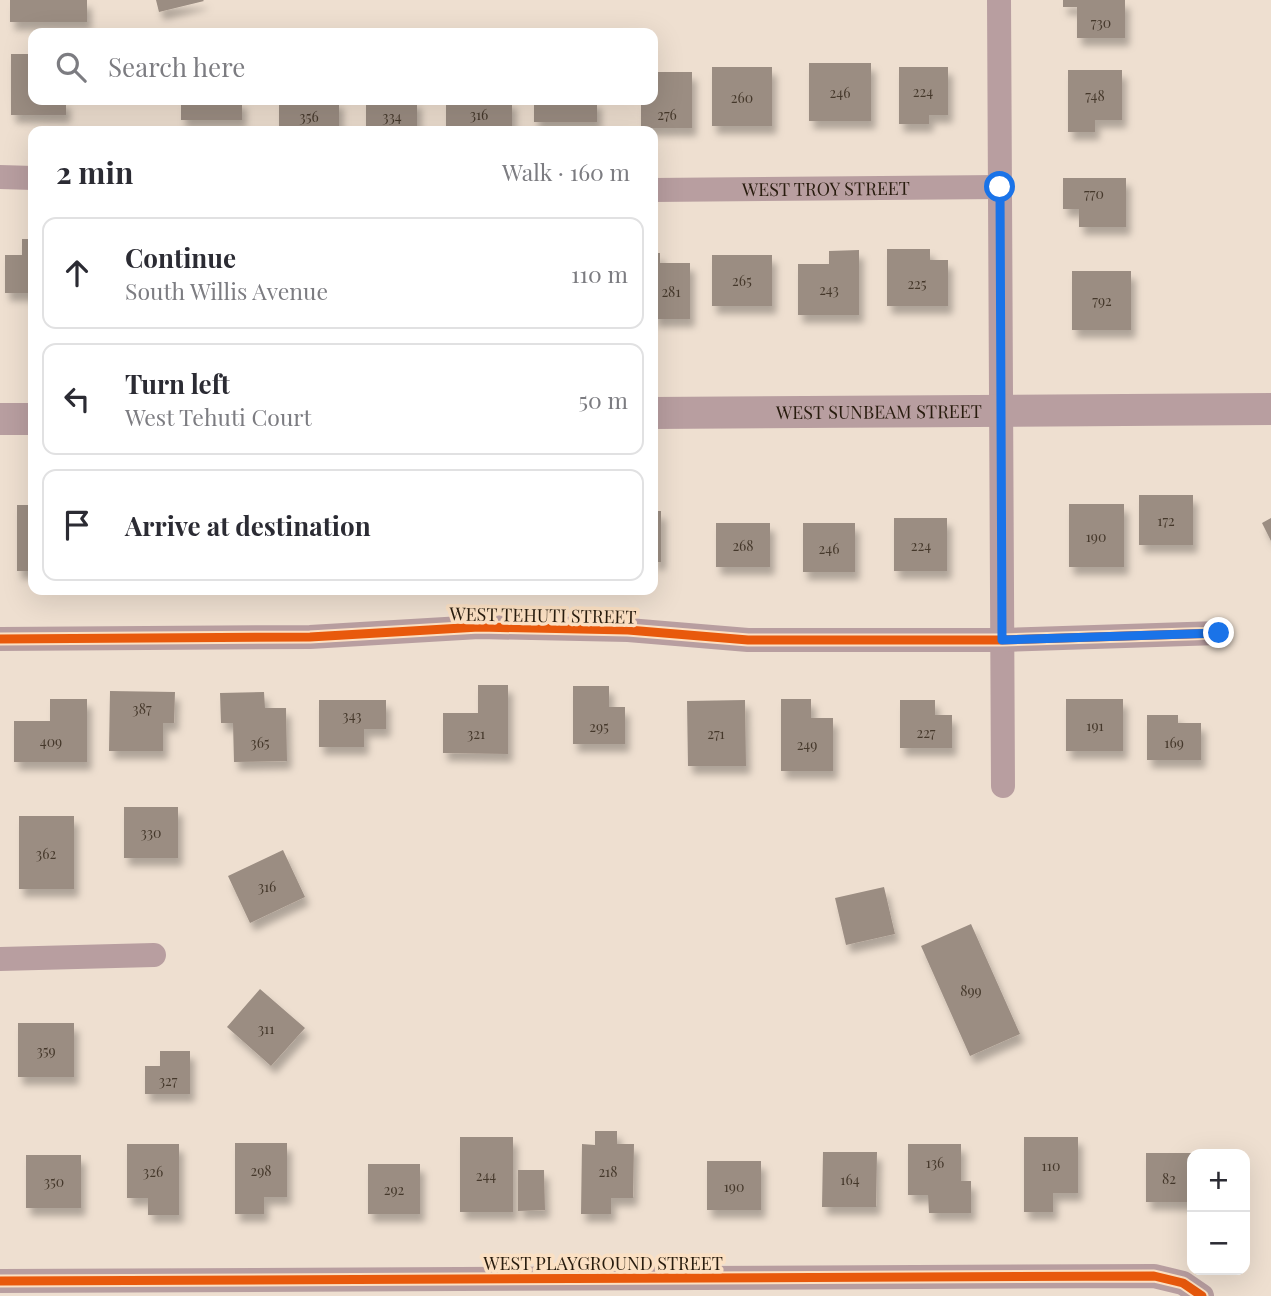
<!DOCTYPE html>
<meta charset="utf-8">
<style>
:root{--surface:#fff;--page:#f2f2f3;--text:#2b2b33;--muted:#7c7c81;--line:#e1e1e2}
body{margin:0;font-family:"Playfair Display",serif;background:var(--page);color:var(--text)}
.controls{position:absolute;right:21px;bottom:21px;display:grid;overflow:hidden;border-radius:14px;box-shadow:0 7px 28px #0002}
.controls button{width:63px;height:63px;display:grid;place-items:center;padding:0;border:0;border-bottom:2px solid var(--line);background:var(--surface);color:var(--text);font:35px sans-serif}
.stop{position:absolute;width:21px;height:21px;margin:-16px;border:5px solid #1a73e8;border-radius:50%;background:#fff}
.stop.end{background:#1a73e8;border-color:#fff;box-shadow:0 2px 7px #0008}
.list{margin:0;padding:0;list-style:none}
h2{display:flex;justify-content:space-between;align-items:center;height:91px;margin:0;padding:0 28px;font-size:30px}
h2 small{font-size:23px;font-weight:400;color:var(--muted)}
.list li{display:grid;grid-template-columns:46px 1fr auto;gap:21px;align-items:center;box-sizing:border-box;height:112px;margin:0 14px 14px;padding:0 14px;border:2px solid var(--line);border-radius:14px}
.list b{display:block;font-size:26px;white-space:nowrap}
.list p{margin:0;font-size:23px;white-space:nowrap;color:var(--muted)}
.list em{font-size:23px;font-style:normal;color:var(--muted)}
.icon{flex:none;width:38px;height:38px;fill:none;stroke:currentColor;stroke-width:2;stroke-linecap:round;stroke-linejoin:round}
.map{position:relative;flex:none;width:1271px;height:1296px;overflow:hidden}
.search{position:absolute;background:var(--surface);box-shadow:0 7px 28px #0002;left:28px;top:28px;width:630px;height:77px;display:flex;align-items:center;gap:18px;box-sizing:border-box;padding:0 24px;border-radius:14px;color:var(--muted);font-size:26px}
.panel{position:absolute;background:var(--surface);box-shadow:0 7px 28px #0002;left:28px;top:126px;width:630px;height:469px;border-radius:14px}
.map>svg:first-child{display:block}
</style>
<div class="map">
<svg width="1271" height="1296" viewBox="0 0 1271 1296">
<defs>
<filter id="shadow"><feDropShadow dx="4.5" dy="8" stdDeviation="3.5" flood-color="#0004"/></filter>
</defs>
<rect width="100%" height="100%" fill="#eedfd0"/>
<path fill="#9b8d82" filter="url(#shadow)" d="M10,0H87V22H10Z
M156,0H203L204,1L159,12Z
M1063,0H1125V38H1077V7H1063Z
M11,54H33V100H66V115H11Z
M809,63H871V121H809Z
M712,67H772V126H712Z
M899,67H948V115H929V124H899Z
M1068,70H1122V120H1095V132H1068Z
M653,72H692V128H641V100H653Z
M181,100H242V120H181Z
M279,100H339V131H279Z
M366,100H417V131H366Z
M446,100H512V129H446Z
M534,100H597V122H534Z
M1063,178H1126V227H1079V209H1063Z
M22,239H33V293H5V255H22Z
M887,249H930V260H948V306H887Z
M859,250V315H798V264H829V251Z
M653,253H660V263H690V319H653Z
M712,255H772V306H712Z
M1072,271H1131V330H1072Z
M1139,495H1193V545H1139Z
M1069,504H1124V567H1069Z
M17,505H33V571H17Z
M653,511H661V562H653Z
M894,518H947V571H894Z
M1271,518V541L1262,523Z
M716,523H770V567H716Z
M803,523H855V572H803Z
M478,685H508V754L443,753V713H478Z
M573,686H609V707H625V744H573Z
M110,691L175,692L174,723H163V751H109Z
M264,692L265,708H286L287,761L234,762L233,723H221L220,693Z
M50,699H87V762H14V721H50Z
M781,699H811V718H833V771H781Z
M1066,699H1123V751H1066Z
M319,700H386V729H364V747H319Z
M745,700L746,766H688L687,701Z
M900,700H935V715H952V748H900Z
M1147,715H1178V723H1201V760H1147Z
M124,807H178V858H124Z
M19,816H74V889H19Z
M283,850L305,897L250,923L228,876Z
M884,887L895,934L846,945L835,898Z
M971,924L1020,1034L970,1056L921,946Z
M260,989L305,1028L271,1066L227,1027Z
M18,1023H74V1077H18Z
M160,1051H190V1094H145V1066H160Z
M595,1131H617V1144H634L633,1198H611V1214H581L582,1144L595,1145Z
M460,1137H513V1212H460Z
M1024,1137H1078V1193H1053V1212H1024Z
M235,1143H287V1197H264V1214H235Z
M127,1144H179V1215H148V1198H127Z
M908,1144H961V1181H971V1213H929L928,1195H908Z
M823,1152H877L876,1207H822Z
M1146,1153H1192V1202H1146Z
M26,1155H81V1208H26Z
M707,1161H761V1210H707Z
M368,1164H420V1214H368Z
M518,1170H544L545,1210L518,1211Z"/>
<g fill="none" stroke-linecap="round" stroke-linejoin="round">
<g stroke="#b89ea0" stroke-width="24">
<path d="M999,0L1003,786"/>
<path d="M0,177L33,178"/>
<path id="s1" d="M653,190L1000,187"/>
<path d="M0,639L310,637L479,627L628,630L748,640H1002L1219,633"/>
<path d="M0,959L154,955"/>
<path d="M0,1281L1154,1276L1183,1283L1202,1296"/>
</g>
<g stroke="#b89ea0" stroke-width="32">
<path id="s2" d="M653,413L1271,409"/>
<path d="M0,419H33"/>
</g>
<defs>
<path id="cycleway" d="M0,639L310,637L479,627L628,630L748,640H1002L1219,633
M0,1281L1154,1276L1183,1283L1202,1296"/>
</defs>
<use href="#cycleway" stroke="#fbe0c3" stroke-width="13"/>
<use href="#cycleway" stroke="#e8590c" stroke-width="9"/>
</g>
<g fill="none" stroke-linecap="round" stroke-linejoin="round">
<path stroke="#1a73e8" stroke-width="9" d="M1000,187L1002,640L1219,633"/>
</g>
<g text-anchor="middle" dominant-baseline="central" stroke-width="7" stroke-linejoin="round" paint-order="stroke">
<g font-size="14" fill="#45382b">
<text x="1101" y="22">730</text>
<text x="923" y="91">224</text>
<text x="840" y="92">246</text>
<text x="1095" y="95">748</text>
<text x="742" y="97">260</text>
<text x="479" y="114">316</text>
<text x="667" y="114">276</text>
<text x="309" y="116">356</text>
<text x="392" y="116">334</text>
<text x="1094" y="193">770</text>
<text x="742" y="280">265</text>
<text x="917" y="283">225</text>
<text x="829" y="289">243</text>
<text x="671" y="291">281</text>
<text x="1102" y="300">792</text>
<text x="1166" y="520">172</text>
<text x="1096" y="536">190</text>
<text x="743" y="545">268</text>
<text x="921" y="545">224</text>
<text x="829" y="548">246</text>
<text x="142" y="708">387</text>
<text x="352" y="715">343</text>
<text x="1095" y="725">191</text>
<text x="599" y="726">295</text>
<text x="926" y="732">227</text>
<text x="476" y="733">321</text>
<text x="716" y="733">271</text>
<text x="51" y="741">409</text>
<text x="260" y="742">365</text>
<text x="1174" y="742">169</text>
<text x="807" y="744">249</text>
<text x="151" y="832">330</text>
<text x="46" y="853">362</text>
<text x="267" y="886">316</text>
<text x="971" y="990">899</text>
<text x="266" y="1028">311</text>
<text x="46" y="1050">359</text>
<text x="168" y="1080">327</text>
<text x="935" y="1162">136</text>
<text x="1051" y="1165">110</text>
<text x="261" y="1170">298</text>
<text x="153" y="1171">326</text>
<text x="608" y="1171">218</text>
<text x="486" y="1175">244</text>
<text x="1169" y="1178">82</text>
<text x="850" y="1179">164</text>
<text x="54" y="1181">350</text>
<text x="734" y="1186">190</text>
<text x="394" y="1189">292</text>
</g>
<g font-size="18" fill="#281c0e" stroke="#fbe0c3">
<text stroke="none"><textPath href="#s1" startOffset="173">WEST TROY STREET</textPath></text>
<text stroke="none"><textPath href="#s2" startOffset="226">WEST SUNBEAM STREET</textPath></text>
<text transform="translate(543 615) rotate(1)">WEST TEHUTI STREET</text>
<text x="603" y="1263">WEST PLAYGROUND STREET</text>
</g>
</g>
</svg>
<div class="controls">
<button>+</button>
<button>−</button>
</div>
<div class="stop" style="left:1000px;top:187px"></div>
<div class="stop end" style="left:1219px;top:633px"></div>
<div class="search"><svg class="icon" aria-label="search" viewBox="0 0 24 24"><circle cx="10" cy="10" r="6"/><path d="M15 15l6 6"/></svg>Search here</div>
<section class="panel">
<h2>2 min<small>Walk · 160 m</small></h2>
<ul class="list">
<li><svg class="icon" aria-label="ahead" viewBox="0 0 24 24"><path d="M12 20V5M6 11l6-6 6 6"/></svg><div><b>Continue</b><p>South Willis Avenue</p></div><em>110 m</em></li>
<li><svg class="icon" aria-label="left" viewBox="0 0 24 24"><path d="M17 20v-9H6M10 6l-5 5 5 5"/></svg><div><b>Turn left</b><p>West Tehuti Court</p></div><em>50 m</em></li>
<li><svg class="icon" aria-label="arrive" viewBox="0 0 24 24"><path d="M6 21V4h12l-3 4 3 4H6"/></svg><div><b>Arrive at destination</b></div></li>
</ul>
</section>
</div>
